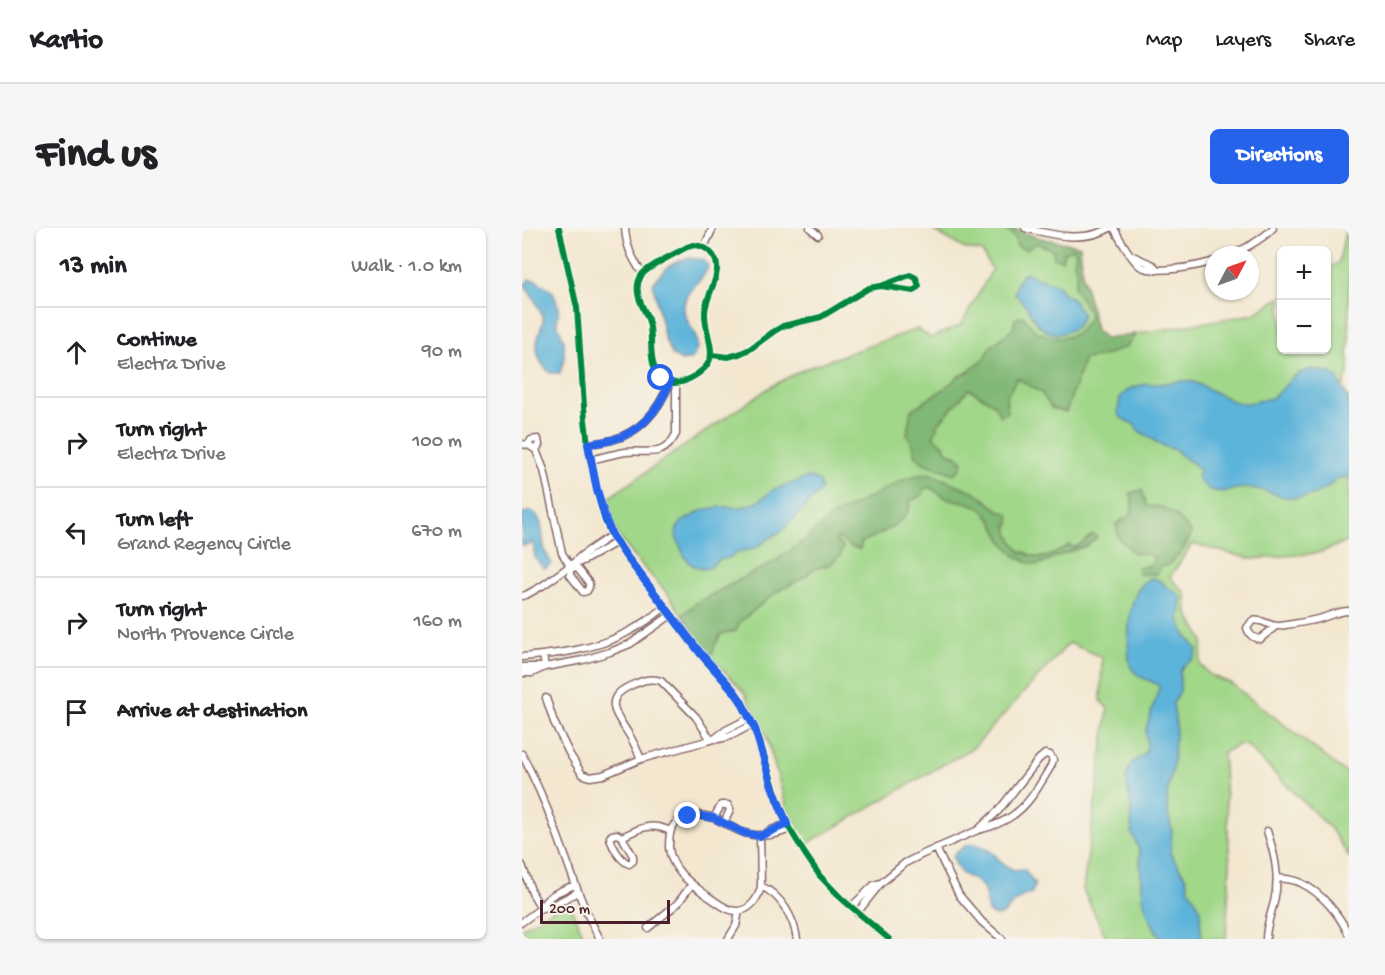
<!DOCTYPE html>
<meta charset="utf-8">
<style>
:root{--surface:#fff;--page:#f6f6f6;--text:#202124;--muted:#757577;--line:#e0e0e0;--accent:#2563eb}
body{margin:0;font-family:"Gochi Hand",sans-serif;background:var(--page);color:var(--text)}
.controls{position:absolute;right:18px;top:18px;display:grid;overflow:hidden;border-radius:9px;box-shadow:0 2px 4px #0004}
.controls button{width:54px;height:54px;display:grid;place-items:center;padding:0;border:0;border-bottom:2px solid var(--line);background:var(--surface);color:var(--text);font:30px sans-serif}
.compass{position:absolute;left:683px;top:18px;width:54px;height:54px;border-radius:50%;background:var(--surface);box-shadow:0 2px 4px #0004;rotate:49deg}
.scale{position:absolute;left:18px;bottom:15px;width:130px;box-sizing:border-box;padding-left:6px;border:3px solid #4a1f2b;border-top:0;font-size:16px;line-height:21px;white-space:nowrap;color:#4a1f2b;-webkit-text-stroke:4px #f7f3e8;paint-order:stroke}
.stop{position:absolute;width:18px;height:18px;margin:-14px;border:4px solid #2563eb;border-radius:50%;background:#fff}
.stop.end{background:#2563eb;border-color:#fff;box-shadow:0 2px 6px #0008}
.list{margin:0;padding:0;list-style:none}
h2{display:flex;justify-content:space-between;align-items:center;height:78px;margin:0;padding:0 24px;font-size:26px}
h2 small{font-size:20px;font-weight:400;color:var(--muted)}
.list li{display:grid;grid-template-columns:39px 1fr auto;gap:18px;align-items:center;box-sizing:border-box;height:90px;padding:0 24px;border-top:2px solid var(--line)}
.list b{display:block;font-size:22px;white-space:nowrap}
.list p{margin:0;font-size:20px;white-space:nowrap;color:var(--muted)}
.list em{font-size:20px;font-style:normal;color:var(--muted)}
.icon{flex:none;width:33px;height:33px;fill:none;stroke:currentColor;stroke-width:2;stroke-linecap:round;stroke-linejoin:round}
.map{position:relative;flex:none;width:827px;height:711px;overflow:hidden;border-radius:9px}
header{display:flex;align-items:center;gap:36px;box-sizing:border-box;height:84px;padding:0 30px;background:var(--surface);border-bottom:2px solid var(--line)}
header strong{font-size:28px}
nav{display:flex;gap:33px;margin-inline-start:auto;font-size:21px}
.intro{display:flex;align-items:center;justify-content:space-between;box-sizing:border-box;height:144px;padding:0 36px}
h1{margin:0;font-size:42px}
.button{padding:15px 27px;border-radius:9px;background:var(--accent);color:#fff;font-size:21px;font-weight:700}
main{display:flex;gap:36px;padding:0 36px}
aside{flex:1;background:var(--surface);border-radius:9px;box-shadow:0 2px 4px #0004}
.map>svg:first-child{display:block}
</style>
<header>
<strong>Kartio</strong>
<nav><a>Map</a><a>Layers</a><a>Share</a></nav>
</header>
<div class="intro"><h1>Find us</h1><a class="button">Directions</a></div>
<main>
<aside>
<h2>13 min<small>Walk · 1.0 km</small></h2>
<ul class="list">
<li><svg class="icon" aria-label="ahead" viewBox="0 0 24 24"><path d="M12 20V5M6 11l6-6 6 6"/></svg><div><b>Continue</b><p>Electra Drive</p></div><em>90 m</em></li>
<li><svg class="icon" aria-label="right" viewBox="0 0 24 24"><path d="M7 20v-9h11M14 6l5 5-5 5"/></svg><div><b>Turn right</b><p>Electra Drive</p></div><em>100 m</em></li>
<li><svg class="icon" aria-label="left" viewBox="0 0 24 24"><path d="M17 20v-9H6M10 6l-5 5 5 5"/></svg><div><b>Turn left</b><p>Grand Regency Circle</p></div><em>670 m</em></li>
<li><svg class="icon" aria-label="right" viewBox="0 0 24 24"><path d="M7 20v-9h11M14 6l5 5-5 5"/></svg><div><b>Turn right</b><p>North Provence Circle</p></div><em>160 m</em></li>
<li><svg class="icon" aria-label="arrive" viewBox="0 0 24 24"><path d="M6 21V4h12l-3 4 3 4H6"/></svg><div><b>Arrive at destination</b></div></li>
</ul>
</aside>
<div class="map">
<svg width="827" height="711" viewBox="0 0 827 711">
<rect width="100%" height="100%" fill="#f7f3e8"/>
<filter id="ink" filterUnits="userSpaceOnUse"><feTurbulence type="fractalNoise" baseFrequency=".0167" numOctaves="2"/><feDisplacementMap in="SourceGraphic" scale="12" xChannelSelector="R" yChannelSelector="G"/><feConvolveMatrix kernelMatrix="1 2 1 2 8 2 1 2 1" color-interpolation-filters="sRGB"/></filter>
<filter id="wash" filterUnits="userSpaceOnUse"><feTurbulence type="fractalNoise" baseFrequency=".008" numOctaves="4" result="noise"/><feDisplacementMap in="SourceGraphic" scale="24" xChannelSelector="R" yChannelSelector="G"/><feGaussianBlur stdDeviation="1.35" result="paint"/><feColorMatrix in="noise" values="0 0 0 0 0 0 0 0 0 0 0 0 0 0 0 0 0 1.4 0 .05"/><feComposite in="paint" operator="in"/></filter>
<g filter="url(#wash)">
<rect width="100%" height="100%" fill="#f3e7d0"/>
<path fill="#a0d789" stroke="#757b5a" stroke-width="1.5" d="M408,0H489L517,10L558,18L560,46L574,102L584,111L732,86L759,69L760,122H804L805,42L817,34L824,0H827V119C824,127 827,131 827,140C827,146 823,153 821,160L827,172V313L796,325L730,331L670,316L648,349L664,366L665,385L681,412L678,436L688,447L708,455L827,547V629L809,601L724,517H715L701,525L708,636L704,711H585L561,662L586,481L579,473L580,429L547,415L452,519L283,617L264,578L245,510L222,464L185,425L146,366L115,332L94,305L82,273L250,158L282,141L395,101L409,110L439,97L470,42L460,24L441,20Z
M46,673L62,709L61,711H0V700Z"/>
<path fill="#80b875" stroke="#656c50" stroke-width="1.5" d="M481,0H489L517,10L558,18L560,46L574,102L584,111L614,106L604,119L578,129L562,131L544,184L529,180C527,174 522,171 520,165C510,161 504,155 495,150L484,170L486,184L478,188L472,176L447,161L414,198L416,200L411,208L422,217L424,223L433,227L441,234L438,241L432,246L402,235L394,228L391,217L385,206L389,182L422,161L437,148L446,144L464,129L468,119L491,101L493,91L501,88L513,103L533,110L545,109L557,104L566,91L567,85L552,59L555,45L552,34L554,24L551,20L542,24L540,32L532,30L531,22L515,15L504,22L495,18L493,9Z
M406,245L453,264L478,283L487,286L488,296L485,297C487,309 492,317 500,325L502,324C521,335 531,326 548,317L550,320C559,318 564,312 571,306L575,309L564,318L533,329L516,337L504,334L493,328L481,314L470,293L459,280L447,275L424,270L407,259L401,263L400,267L388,273C390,293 356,307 340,314L338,321L329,319L316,310L314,313L321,319L318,328L307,337L291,341L283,349L253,365L218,394L214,403L199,406L192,419L191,425H185L160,387L174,375L255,332L284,311L307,290L387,249Z
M620,262L625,278L640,279L655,288L670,305L660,323L645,338H639L635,346H616L615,340L629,337L633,330L626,326L612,325L597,311L594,296L606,289L610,285V269L608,265Z"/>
<path fill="#5db4da" stroke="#546a82" stroke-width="1.5" d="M167,30L182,32L186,38C183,53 164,59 162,77C160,92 176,103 175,118C175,122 172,127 170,131L160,133L151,128L143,112L131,56C141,41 150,34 167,30Z
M505,44L514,50L536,57L541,65L550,70L561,87L553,100L542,105L533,106L523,102L515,96L505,79L493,65C494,57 497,47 505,44Z
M7,51L15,53L31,64L37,80L35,95L42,113V130L38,145H28C15,132 12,122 18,103C19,99 22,94 21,90C18,78 9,67 3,57Z
M790,141L809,145L815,150L827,172V250C815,248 815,251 807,258C801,263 793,266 786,268C761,274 752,263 730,260C716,258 704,267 689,262C683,260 679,254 675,249L677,243L674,237L661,229L654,222L641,218L622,206L615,202L613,197L598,189L596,184L598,169L609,160L624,156H638L659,153L672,154L715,175H726L750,170L761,160L771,149L778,145Z
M287,249C294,251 299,253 299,262L262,301L231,321L219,323L206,330L196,332L189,339L181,341L170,337L163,329L154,309L155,300L160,294L181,282L197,279H220L234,275L251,262Z
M10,283C23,292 19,309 23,323C25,328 28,332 30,336L22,341L13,330L11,315L0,318V285Z
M629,350L637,352L648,362L655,365L659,369V378L657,391L664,408L675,421L674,426L671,431L661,438L658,445V463L651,476L654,497L651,539L645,567L646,585L650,602L648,625L664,650L666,659L678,680L679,686L678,694L680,711H640L634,703L625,685L621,669L617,622L610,605L609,591V576L604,551L606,542L610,535L621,527L625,522L624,501L637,460L636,457C628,452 613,449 609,439C604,428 607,388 610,377C613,366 619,355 629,350Z
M451,616L460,618L472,626L481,636L491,642L502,641L513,656L510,665C497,669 490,675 482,686L473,688L466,684C464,677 464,665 461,660C452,645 437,655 431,627L443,618Z"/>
</g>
<g filter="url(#ink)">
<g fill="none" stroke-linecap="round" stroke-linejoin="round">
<defs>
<path id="minor" d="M37,0L55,80L63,192L66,216L75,262L83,292L90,307L104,328L179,426L212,463L219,473L233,501L256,573L266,598L283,626L298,648L320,671L367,711
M103,0C104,18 110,30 120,45
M288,0L296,7
M503,0C530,7 562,15 588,0
M592,0C597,10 610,32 618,38C631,47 677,38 692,33
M172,17C179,18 183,19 188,24C206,41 184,64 183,84C182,113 205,132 167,151C158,156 150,157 141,151C123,138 133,109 126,91C123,82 117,75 116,65C115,59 116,53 119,48C124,39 155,25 165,19Z
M182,19L191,0
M709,27C724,20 740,12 751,0
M611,28L631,37L636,42
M190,127L206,129L217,126L228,121L251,104L261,98L299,89L347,60L359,58L388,47L394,50L397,58L392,63L359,58
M0,216L6,217L14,222L22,242L40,325L48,338L56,341L67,355V359L65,363L61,364L48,347V338
M66,216C74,215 82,214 90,212C119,204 137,182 148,154
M6,217L9,212L16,211L17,217L14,222
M69,232C80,229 92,226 103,224C125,221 141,232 154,206V156
M49,338L63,332L95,314
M0,368L4,367L20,358L48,338L60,327L90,307
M754,398L738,411C731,410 728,408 725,400L730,393C741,390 747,399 757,398C771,396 786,394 800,390C809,387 817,383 827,383
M0,429C35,426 72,422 104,405C118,398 131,389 143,379
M0,439H23L21,427
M0,445H10L23,439L61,432L88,424L108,416L149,387
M24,470L32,494L47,525L60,546L68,549L81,547L119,531L192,511C205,512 219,502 231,496
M192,511L204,502L228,490
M0,526C12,550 23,574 32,598C47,636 58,676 78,711
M523,526L528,527L531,532L529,538C509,572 497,593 456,602L477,582L517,531Z
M119,531C116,524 113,517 109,510C98,490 77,472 108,458C119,453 128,449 139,453L174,489L189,512
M192,590L199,577H206L208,582L202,595
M244,606L247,603L265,596
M238,607L239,658C237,669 229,682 216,683C206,684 195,674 187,669C170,656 150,644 147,620C147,615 147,608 149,602C156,585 179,585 194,591C204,595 212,602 223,605C238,610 254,607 268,601
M100,609L111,628V633L107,636C98,632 90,619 88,609L90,607L95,606L100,609C118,600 129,594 148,603
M414,620L437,667L460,694L480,711
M0,637L10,665L19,680
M755,650C763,651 772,651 779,655C800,665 817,686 827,707
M239,658C259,667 272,690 275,711
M329,679L352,657L358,655
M19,680C25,667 40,662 53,657
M335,685L359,655L383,635L401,626L456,602
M0,694L19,680L27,679L56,664
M126,700L156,675L170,656
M206,711L214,698L217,683
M744,711C744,698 749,686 752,674C758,649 753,627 745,603"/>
</defs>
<use href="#minor" stroke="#856565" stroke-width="9"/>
<use href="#minor" stroke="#fff" stroke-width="6"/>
<defs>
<path id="cycleway" d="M37,0L55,80L63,192L66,216L75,262L83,292L90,307L104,328L179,426L212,463L219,473L233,501L256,573L266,598L283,626L298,648L320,671L367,711
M172,17C179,18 183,19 188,24C206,41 184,64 183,84C182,113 205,132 167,151C158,156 150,157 141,151C123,138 133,109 126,91C123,82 117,75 116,65C115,59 116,53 119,48C124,39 155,25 165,19Z
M190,127L206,129L217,126L228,121L251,104L261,98L299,89L347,60L359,58L388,47L394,50L397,58L392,63L359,58"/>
</defs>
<use href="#cycleway" stroke="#f7f3e8" stroke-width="10"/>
<use href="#cycleway" stroke="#00873e" stroke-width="6"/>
</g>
</g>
<g fill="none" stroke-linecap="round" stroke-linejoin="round" filter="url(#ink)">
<path stroke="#2563eb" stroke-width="8" d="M139,150L148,154C137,182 119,204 90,212C82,214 74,215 66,216L75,262L84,292L90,307L104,328L179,426L212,463L219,473L233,501L250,558L265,596L238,608L222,605L192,590L172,587L166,588"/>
</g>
</svg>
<div class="controls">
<button>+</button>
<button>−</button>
</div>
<svg class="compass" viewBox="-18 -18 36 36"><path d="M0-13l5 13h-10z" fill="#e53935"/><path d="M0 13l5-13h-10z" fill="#757577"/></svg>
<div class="scale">200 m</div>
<div class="stop" style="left:139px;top:150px"></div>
<div class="stop end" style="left:166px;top:588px"></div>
</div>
</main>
